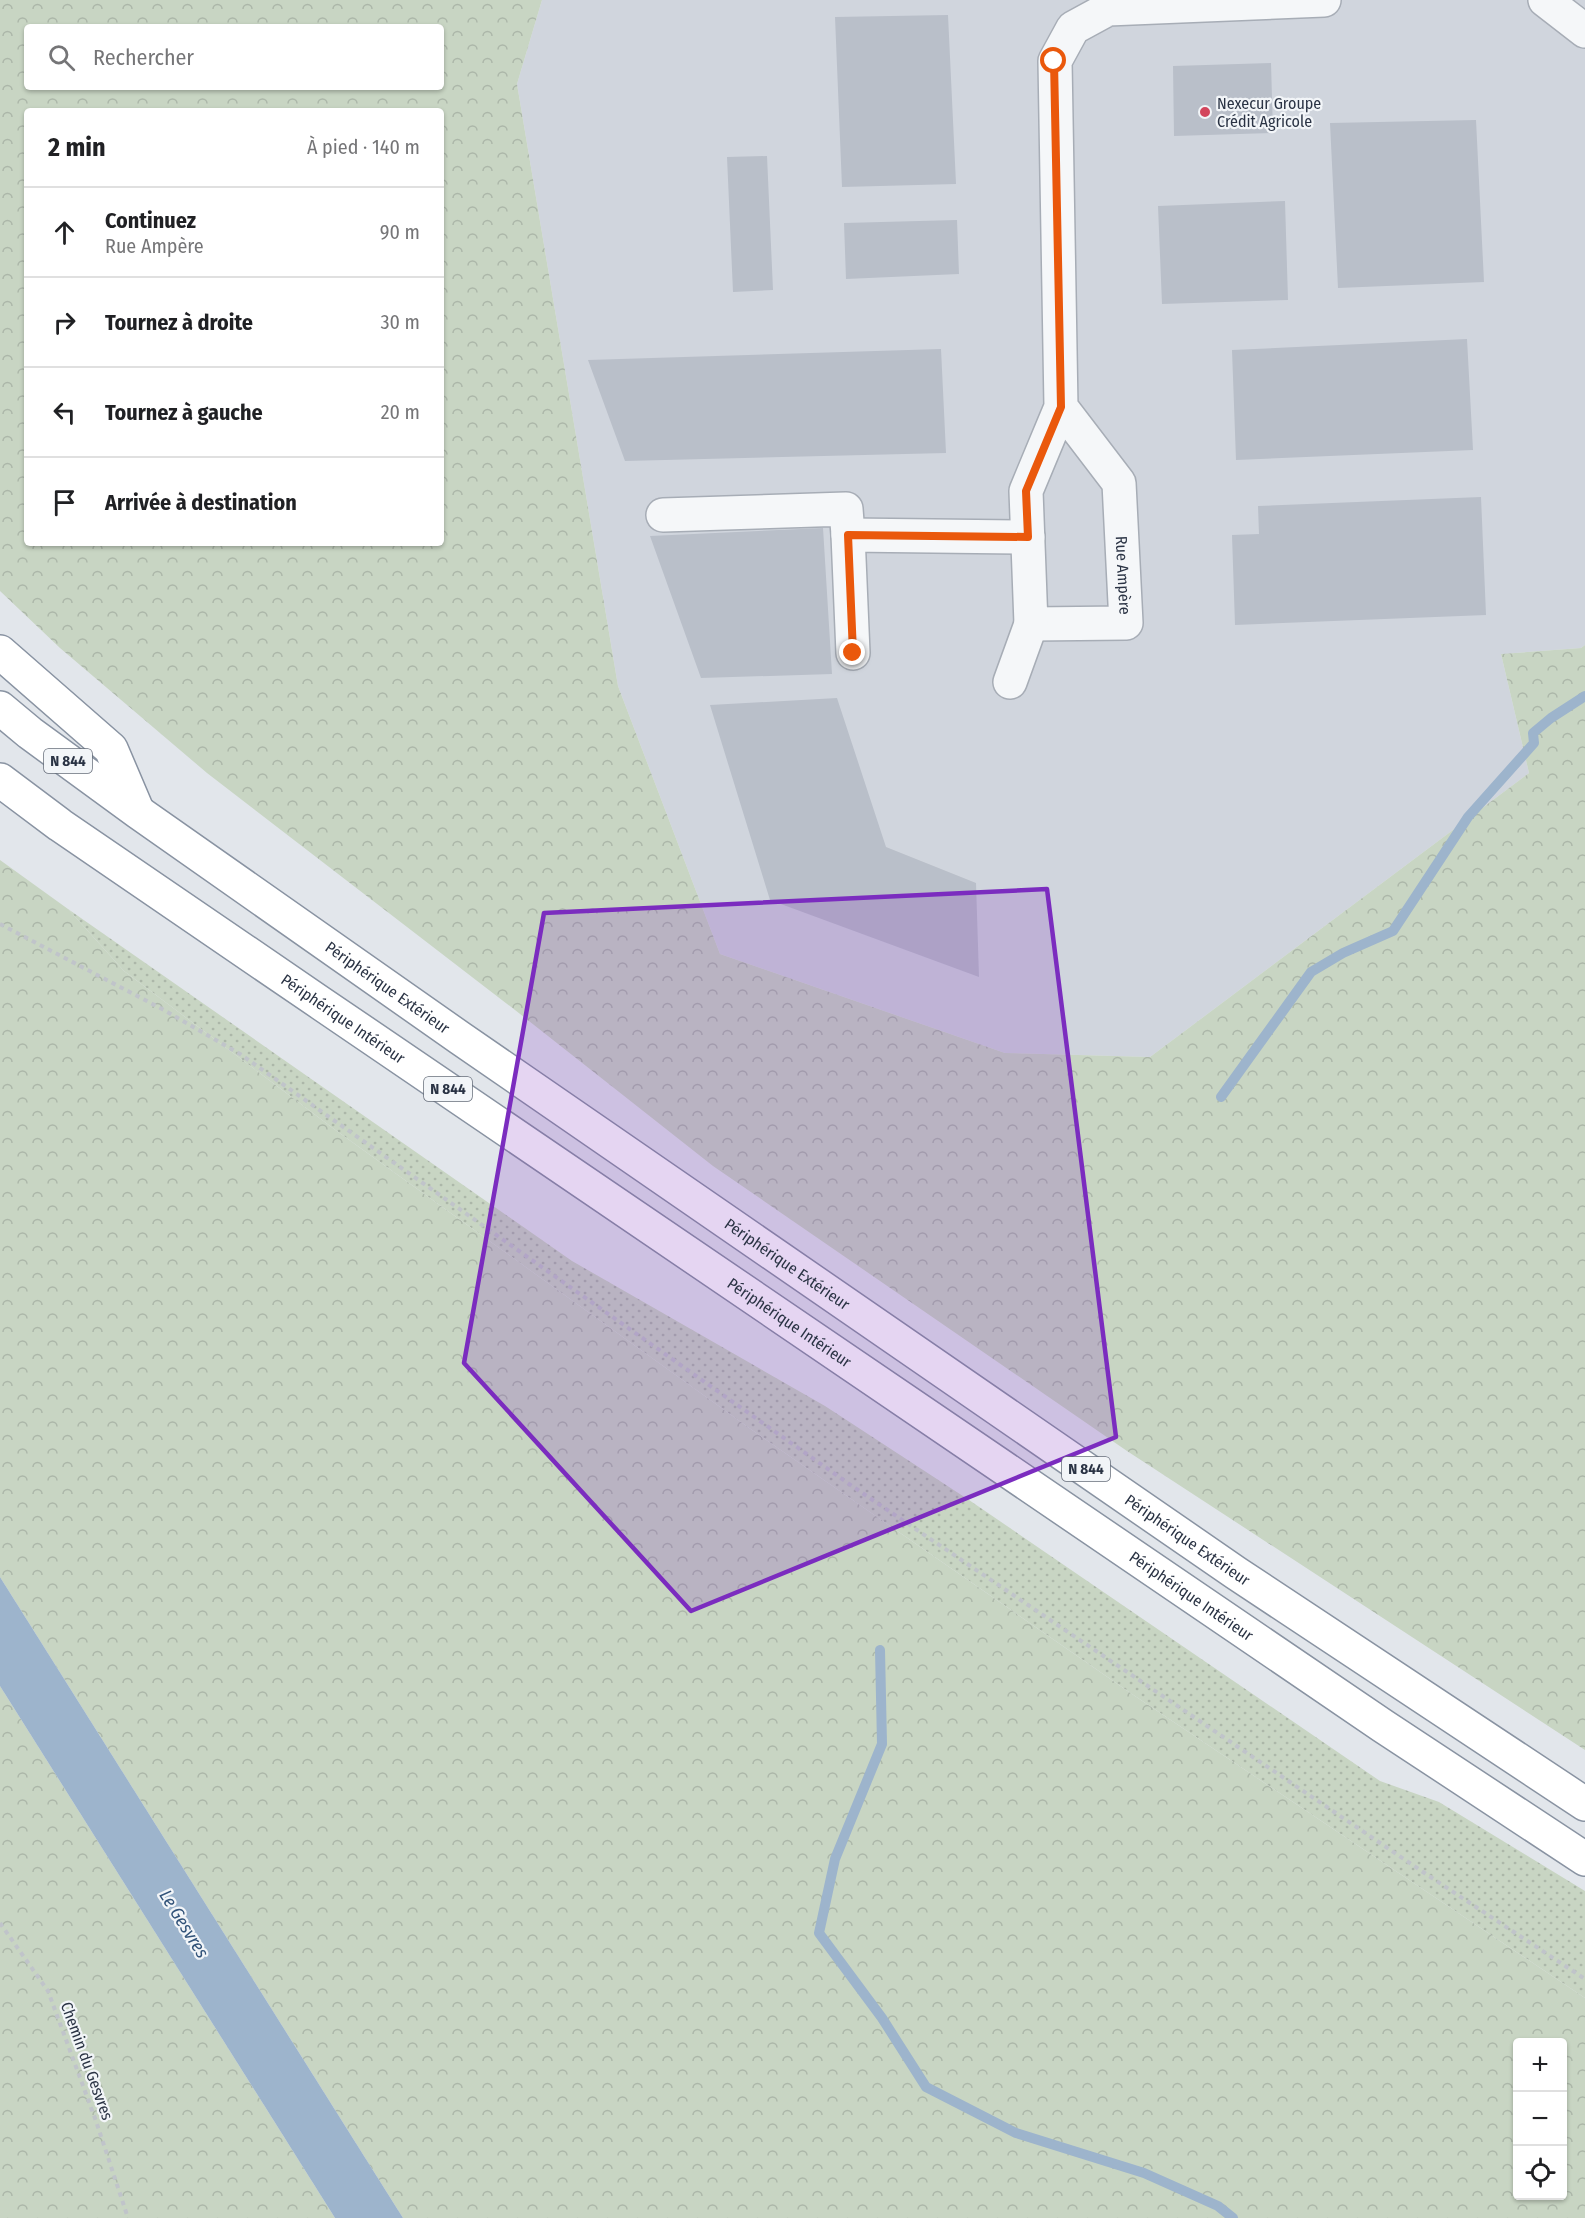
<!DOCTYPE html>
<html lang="fr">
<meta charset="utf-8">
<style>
:root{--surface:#fff;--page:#f6f6f6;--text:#202124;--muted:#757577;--line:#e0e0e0}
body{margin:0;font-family:"Fira Sans Condensed",sans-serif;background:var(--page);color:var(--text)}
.controls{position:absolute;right:18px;bottom:18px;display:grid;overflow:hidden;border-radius:6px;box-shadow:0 2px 4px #0004}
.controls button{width:54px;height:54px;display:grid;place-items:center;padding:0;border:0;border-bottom:2px solid var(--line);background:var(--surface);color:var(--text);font:30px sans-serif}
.stop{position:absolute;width:18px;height:18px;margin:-14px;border:4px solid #ea580c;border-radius:50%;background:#fff}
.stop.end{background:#ea580c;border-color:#fff;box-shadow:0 2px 6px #0008}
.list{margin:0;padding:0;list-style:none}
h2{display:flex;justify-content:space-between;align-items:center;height:78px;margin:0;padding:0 24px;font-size:26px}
h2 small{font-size:20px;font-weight:400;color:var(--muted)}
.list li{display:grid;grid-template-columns:39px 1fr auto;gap:18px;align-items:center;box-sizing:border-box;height:90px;padding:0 24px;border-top:2px solid var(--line)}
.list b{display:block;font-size:22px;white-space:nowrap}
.list p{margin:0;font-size:20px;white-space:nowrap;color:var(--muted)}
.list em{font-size:20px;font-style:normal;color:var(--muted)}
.icon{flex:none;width:33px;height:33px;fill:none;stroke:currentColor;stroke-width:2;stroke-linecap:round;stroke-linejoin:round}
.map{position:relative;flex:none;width:1585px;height:2218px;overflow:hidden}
.search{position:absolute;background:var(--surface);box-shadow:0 2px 4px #0004;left:24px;top:24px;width:420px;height:66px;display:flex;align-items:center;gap:15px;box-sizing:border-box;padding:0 21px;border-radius:6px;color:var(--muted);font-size:22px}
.panel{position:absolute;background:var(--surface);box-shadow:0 2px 4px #0004;left:24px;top:108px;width:420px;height:438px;border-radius:6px}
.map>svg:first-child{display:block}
</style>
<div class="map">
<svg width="1585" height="2218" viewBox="0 0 1585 2218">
<defs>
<pattern id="grass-dots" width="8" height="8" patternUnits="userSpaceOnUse" patternTransform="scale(1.5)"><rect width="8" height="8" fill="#c8d5c3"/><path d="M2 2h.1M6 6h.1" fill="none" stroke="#acb7a9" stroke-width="1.8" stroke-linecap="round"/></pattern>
<pattern id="forest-crowns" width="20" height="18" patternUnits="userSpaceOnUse" patternTransform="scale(1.5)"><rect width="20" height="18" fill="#c8d5c3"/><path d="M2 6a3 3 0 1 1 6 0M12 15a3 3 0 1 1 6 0" fill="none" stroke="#acb7a9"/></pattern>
</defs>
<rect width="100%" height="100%" fill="#e2e6eb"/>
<path fill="#d0d5dd" d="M542,0H1585V645L1581,648L1501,654L1529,773L1150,1057L1005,1053L720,954L618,686L517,84Z"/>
<path fill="url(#grass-dots)" d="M68,909L572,1261L825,1406L969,1500L1380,1781L1439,1802L1585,1891V1998L1129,1692L752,1430L334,1129L124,971Z"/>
<path fill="url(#forest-crowns)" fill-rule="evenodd" d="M0,0H542L517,84L618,686L720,954L1005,1053L1150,1057L1529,773L1501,654L1581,648L1585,645V1750L1127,1451L713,1166L515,1010L207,773L60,648L0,591ZM27,27H441V87H27ZM27,111H441V543H27Z
M0,860L68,909L124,971L334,1129L752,1430L1129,1692L1585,1998V2218H403L0,1577ZM1518,2042H1562V2196H1518Z
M0,1686L335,2218H0Z"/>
<path fill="#9db4cc" d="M0,1577L403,2218H335L0,1686Z"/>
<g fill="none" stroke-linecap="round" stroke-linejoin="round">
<path stroke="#9db4cc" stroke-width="10" d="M1221,1097L1311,972L1343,953L1393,931L1468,817L1534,743L1533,733L1551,718L1585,696
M880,1650L882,1744L835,1859L819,1933L882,2018L926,2087L1016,2133L1144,2173L1218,2206L1233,2218"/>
</g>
<path fill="#b9bfc9" d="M948,15L956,184L842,187L835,17Z
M1271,63L1273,133L1174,136L1173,66Z
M1476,120L1484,282L1338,288L1330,123Z
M767,156L773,290L733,292L727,157Z
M1285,201L1288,300L1162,304L1158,206Z
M957,220L959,274L846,279L844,223Z
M1467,339L1473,450L1236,460L1232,350Z
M941,349L946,453L625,461L588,360Z
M1481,497L1486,615L1235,625L1232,535L1259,534L1258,506Z
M823,528L832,674L701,678L650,536Z
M837,698L886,847L976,883L979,977L770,900L710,705Z"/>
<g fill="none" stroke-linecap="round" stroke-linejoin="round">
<defs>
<g id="minor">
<path d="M1545,0L1585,31"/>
<path id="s1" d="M1061,407L1119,483L1126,623L1031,624L1026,491L1061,407L1055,61L1073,28L1108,9L1324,0"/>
<path d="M663,515L846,509L848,535"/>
<path d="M853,653L848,535L1028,537"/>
<path d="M1010,682L1031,624"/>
</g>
<g id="highway">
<path d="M0,652L111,749L137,810"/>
<path id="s2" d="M0,708L30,733L138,812L460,1038L1236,1573L1585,1804"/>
<path id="s3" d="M0,780L60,825L319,1002L1383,1726L1585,1859"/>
</g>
</defs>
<use href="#minor" stroke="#a7adb6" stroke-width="36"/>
<use href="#highway" stroke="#8993a2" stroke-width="36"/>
<path stroke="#c0c4ca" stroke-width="4" stroke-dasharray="4.5 4.5" stroke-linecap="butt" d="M0,924L164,1010L240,1054L852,1486L1426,1874L1585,1979
M0,1923L48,1991L96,2121L128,2218"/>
<use href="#minor" stroke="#f5f7f9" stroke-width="33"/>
<use href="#highway" stroke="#fff" stroke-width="33"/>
</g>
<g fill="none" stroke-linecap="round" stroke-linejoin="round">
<path stroke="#ea580c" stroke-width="8" d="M853,653L848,535L1028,537L1026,491L1061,407L1054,61"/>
</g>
<path fill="#7b2cbf" fill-opacity="0.2" stroke="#7b2cbf" stroke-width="4.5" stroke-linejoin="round" d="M1047,889L1116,1437L691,1611L464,1363L544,913Z"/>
<circle fill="#d3455c" stroke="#f2f5f8" stroke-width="2" cx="1205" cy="112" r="6"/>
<g text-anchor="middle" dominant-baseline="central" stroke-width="4.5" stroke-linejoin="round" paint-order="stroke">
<g fill="#f2f5f8" stroke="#666d7a" stroke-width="1.5">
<rect x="44" y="749" width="48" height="24" rx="4.5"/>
<rect x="424" y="1077" width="48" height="24" rx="4.5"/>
<rect x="1062" y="1457" width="48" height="24" rx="4.5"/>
</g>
<g font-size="15" font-weight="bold" fill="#2a3344">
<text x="68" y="761">N 844</text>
<text x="448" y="1089">N 844</text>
<text x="1086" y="1469">N 844</text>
</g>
<g font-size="16" fill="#2a3344" stroke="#f2f5f8" text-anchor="start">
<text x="1217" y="103">Nexecur Groupe<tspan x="1217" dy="18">Crédit Agricole</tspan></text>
</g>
<g font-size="16" fill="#2a3344" stroke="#f2f5f8">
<text stroke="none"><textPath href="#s1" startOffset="188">Rue Ampère</textPath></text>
<text stroke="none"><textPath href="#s2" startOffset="478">Périphérique Extérieur</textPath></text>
<text stroke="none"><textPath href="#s3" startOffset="418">Périphérique Intérieur</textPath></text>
<text stroke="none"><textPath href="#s2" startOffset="964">Périphérique Extérieur</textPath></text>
<text stroke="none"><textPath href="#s3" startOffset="958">Périphérique Intérieur</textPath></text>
<text stroke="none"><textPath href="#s2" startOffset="1450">Périphérique Extérieur</textPath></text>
<text stroke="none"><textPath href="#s3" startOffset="1444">Périphérique Intérieur</textPath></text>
<text transform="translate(87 2061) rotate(70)">Chemin du Gesvres</text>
</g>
<g font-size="18" font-style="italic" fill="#325379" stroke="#f2f5f8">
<text transform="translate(184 1924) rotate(58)">Le Gesvres</text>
</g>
</g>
</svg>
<div class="controls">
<button>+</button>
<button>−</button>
<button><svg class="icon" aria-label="locate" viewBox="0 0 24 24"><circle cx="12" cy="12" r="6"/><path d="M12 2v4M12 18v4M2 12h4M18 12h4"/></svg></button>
</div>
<div class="stop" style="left:1054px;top:61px"></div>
<div class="stop end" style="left:853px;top:653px"></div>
<div class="search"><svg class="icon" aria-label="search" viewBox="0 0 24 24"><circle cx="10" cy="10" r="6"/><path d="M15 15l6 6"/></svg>Rechercher</div>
<section class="panel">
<h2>2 min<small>À pied · 140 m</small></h2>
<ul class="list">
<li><svg class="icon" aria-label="ahead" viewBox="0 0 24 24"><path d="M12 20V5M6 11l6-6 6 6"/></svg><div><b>Continuez</b><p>Rue Ampère</p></div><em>90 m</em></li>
<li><svg class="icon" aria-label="right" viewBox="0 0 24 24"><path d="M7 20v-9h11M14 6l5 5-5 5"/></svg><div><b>Tournez à droite</b></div><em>30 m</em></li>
<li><svg class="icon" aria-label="left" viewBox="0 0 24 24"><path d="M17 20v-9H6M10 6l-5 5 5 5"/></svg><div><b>Tournez à gauche</b></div><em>20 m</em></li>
<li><svg class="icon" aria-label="arrive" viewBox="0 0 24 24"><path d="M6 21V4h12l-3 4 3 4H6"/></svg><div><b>Arrivée à destination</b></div></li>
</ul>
</section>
</div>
